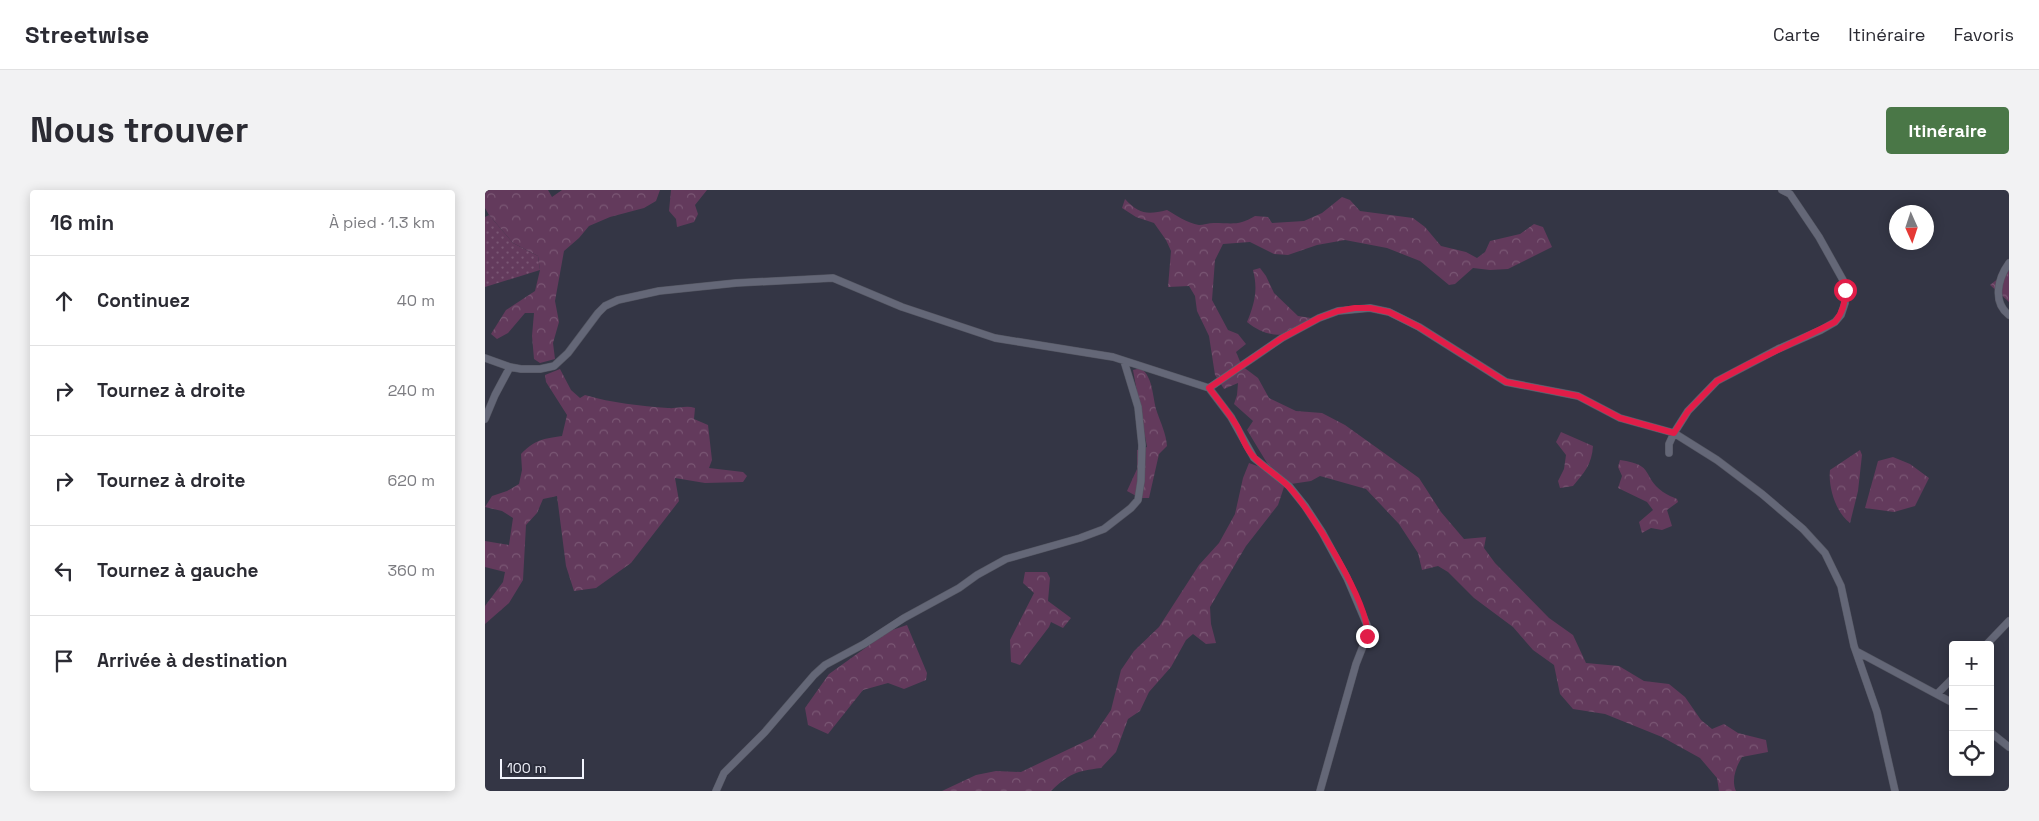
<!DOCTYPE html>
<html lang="fr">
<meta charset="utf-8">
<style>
:root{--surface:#fff;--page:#f2f2f3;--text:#2b2b33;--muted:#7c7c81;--line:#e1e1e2;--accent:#4a7747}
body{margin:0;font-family:"Space Grotesk",sans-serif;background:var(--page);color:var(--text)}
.controls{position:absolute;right:15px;bottom:15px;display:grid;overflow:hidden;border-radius:5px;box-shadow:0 2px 12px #0003}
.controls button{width:45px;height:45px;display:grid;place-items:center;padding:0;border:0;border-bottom:1px solid var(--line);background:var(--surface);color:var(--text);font:25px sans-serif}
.compass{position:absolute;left:1404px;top:15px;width:45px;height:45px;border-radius:50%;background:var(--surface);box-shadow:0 2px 12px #0003;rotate:177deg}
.scale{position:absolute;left:15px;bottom:12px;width:84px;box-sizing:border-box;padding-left:5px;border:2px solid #f2f4fd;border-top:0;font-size:14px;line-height:18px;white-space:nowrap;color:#f2f4fd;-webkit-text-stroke:4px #2a2c3a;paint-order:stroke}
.stop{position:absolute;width:15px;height:15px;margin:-11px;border:4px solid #e11d48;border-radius:50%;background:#fff}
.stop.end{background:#e11d48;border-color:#fff;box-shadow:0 1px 5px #0008}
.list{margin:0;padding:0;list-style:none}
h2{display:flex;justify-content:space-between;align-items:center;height:65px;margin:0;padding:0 20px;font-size:21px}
h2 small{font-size:16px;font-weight:400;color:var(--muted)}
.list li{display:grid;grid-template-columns:32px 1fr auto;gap:15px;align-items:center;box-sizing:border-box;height:90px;padding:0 20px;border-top:1px solid var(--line)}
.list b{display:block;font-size:19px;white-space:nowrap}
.list em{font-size:16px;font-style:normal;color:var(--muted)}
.icon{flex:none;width:28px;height:28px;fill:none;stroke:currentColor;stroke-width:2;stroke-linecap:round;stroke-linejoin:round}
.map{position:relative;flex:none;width:1524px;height:601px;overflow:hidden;border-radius:5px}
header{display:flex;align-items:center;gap:30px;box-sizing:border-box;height:70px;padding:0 25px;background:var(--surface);border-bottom:1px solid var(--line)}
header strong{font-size:24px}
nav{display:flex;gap:28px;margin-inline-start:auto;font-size:18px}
.intro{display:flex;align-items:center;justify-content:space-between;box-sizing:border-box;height:120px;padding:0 30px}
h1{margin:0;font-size:35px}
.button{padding:12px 22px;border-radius:5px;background:var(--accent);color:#fff;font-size:18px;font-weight:700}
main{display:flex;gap:30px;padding:0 30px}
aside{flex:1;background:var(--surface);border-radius:5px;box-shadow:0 2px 12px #0003}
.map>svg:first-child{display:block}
</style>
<header>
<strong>Streetwise</strong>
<nav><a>Carte</a><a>Itinéraire</a><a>Favoris</a></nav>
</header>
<div class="intro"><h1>Nous trouver</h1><a class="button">Itinéraire</a></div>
<main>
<aside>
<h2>16 min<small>À pied · 1.3 km</small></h2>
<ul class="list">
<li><svg class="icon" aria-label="ahead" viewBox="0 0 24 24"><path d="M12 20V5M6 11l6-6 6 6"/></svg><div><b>Continuez</b></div><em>40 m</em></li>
<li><svg class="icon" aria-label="right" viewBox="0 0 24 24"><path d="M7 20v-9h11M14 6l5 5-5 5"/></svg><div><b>Tournez à droite</b></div><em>240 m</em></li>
<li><svg class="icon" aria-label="right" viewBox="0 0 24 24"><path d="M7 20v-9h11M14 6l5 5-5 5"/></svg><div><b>Tournez à droite</b></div><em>620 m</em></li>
<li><svg class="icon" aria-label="left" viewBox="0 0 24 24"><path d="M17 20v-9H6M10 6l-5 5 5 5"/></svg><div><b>Tournez à gauche</b></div><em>360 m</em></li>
<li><svg class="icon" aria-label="arrive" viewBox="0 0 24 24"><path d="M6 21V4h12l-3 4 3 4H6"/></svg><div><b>Arrivée à destination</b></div></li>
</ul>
</aside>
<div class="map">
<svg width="1524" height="601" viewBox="0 0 1524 601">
<defs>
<pattern id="grass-dots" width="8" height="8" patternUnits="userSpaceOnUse" patternTransform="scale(1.25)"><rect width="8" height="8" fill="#633a5c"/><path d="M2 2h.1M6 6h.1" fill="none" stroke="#7a5774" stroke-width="1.8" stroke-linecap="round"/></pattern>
<pattern id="forest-crowns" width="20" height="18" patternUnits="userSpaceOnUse" patternTransform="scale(1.25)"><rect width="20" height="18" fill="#633a5c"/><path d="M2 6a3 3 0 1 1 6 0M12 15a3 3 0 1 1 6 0" fill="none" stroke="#7a5774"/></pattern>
</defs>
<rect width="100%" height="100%" fill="#343645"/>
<path fill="url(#grass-dots)" d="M4,25L28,53L53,66L55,80L0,97V27Z"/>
<path fill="url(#forest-crowns)" d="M4,0H63L67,7L77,0H175L171,11L159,18L125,27L104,36L94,48L79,61L70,111L74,132L68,153L70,169L55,173L49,169L47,146L49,123H40L23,143L12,149L6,144L21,120L50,101L55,80L53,66L28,53L4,25L0,18V2Z
M186,0H222L210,15L213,24L209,32L192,37L191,29L184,21Z
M857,7L865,10L875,21L928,28L940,37L956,56L981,62L992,68L1000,62L1005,51L1035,44L1049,34L1058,37L1067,57L1023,79L1005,80L988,78L970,94L964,95L935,71L902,58L860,50L832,55L803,65L789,64L765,52L738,54L730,70L727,110L743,140L753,144L761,154L751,162L757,176L773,188L784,208L811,221L837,223L860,235L934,288L956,322L979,349L1001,347L999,358L1010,373L1064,428L1088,445L1101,473L1134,476L1159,491L1184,494L1200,507L1216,530L1227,539L1239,534L1253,543L1281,550L1283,562L1257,567C1251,577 1246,590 1251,601H1234L1232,588L1215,568L1177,547L1120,524L1088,519L1075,504L1069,475L1048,460L1028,437L989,408L963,382L953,376L937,380L933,363L914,334L881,299L835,286L826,291L806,294L782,273L762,240L768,231L749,214L752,205L753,193L739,199L730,185L724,146L712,121L710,106L704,96L683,97L686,61L681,50L669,33L651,27L637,18L640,9C654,24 662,25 682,20C691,25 702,33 714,35C718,35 724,33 729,33C747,33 754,36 770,26L783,27L787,33L819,31L837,23Z
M775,78L781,86L789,103L813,126L826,128L827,134C803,147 784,150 762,132C770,113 773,99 768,80Z
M1524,80V112L1505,95Z
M656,178C669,189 667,207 672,222C676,234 681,243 682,256L674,264L664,308H655L642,301L652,279V260L662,257L648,180Z
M75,179L86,200L95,208L100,205C127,213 155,216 183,218C192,219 201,215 210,218L209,229L223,235L227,270L224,278L258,282L262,286L258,292L220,293L190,288L194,311L146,373L111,398L89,401L81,376L72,306L58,309L52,323L41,335L38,390L24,413L0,434V416L18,392L20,382L0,377V351L24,355L28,328L17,321L0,317L7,306L22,301L34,294L37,280L36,264C51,249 58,249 77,246L82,225L61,192L60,185Z
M1076,242L1108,256C1107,274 1099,283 1088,296L1075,298L1073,291L1079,279L1081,265L1071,252Z
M1375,260L1377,265L1373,301L1365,333C1351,323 1343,297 1345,280Z
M1408,267L1425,274L1444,288L1430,316L1409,322L1380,318L1393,271Z
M1135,270C1171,275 1156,286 1178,302C1182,305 1188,307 1192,309L1193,312L1182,320L1187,336L1177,340L1166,338L1157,343L1154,332L1168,320L1162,312L1133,298L1137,286L1133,277Z
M764,273L775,277L799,297L793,315L761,356L725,417L726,434L731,453L721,454L708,444L701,450L686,477L664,502L655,521L643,529L631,562L616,578C591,581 584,584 566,601H457L491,585L511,581L536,582L607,548L626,520L636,480L649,461L674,437L714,375L734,353L750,324L758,288Z
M540,382H562L565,388L563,411L586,428L578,438L566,432L564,437L535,475L526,472L525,450L549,403L538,393Z
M422,435L442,483L441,490L419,499L403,493L378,500L343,544L323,535L320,518L344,484L404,441Z"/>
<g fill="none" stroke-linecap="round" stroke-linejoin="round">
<defs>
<path id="minor" d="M1524,73C1513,88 1507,112 1524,125
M0,168L25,177L36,179H55L69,176L83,163L113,123L120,116L133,110L174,101L251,93L348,88L417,117L510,148L628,167L724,198L746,227L769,268L804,296L820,316L837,342L862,388L882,435V446L871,474L835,601
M724,198L797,148L834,128L853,121L885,118L904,122L934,137L1021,192L1093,206L1135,228L1189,243L1232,270L1277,304L1318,339L1340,363L1356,396L1369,456L1392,522L1410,601
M0,229L10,205L25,177
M1184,263V254L1189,243L1203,221L1232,191L1293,159L1336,140L1350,132L1356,125L1360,113L1358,90L1334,47L1305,4L1297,0
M1501,455L1524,431
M1371,461L1468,513
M1452,504L1468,488
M1505,542L1524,557
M231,601L239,583L280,542L329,485L340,475L379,454L419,428L474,398L492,385L521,369L595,348L619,339L646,318L653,310L656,291L657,255L653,217L639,171"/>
</defs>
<use href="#minor" stroke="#545662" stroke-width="8"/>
<use href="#minor" stroke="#646777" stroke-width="7"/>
</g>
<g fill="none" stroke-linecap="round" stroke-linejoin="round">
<path stroke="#e11d48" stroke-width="6" d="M882,446C886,416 826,320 804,297C793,285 777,277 767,265C760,257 757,247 753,238C745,224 734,211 724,198L797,148L834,128L853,121L870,118H885L904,122L934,137L1021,192L1093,206L1135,228L1189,243L1203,221L1232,191L1264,174L1350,132C1358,122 1360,113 1360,100"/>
</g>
</svg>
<div class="controls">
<button>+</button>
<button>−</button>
<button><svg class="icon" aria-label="locate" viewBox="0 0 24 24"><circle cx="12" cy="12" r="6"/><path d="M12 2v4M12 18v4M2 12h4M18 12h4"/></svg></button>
</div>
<svg class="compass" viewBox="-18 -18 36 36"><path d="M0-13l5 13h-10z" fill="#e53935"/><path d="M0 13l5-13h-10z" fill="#7c7c81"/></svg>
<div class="scale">100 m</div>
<div class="stop" style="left:1360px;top:100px"></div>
<div class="stop end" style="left:882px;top:446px"></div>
</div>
</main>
